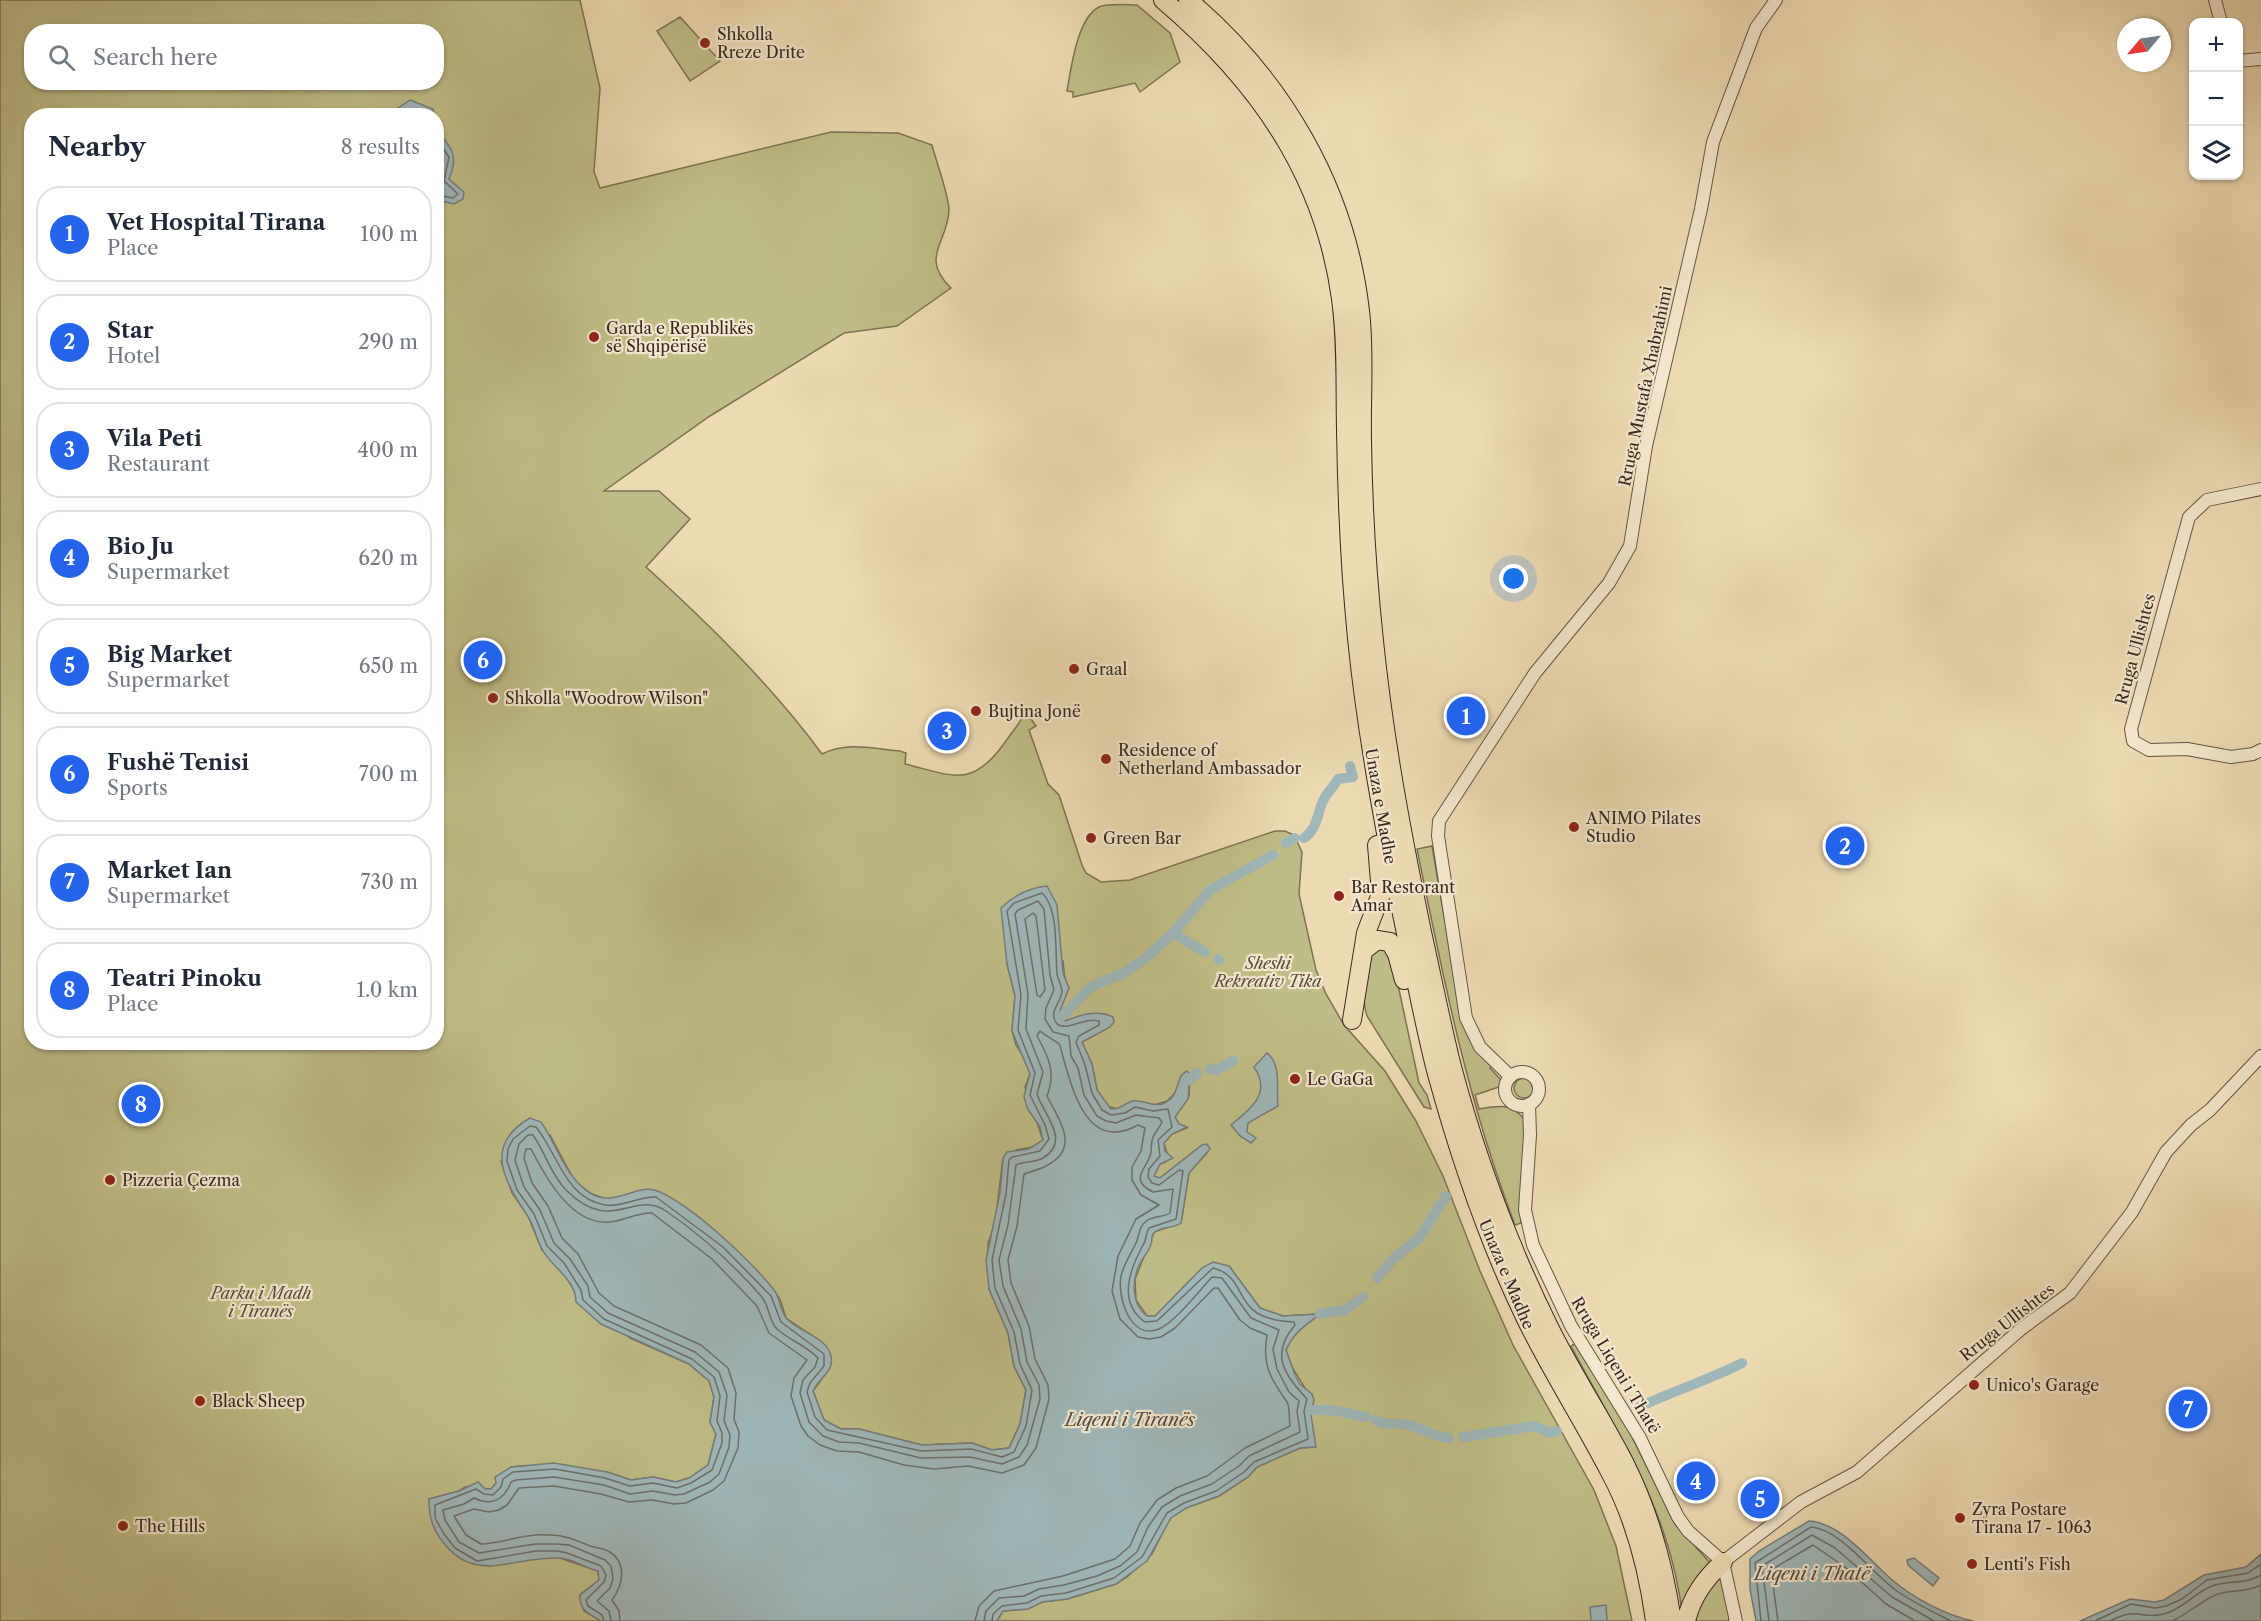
<!DOCTYPE html>
<meta charset="utf-8">
<style>
:root{--surface:#fff;--page:#f2f2f3;--text:#1f2937;--muted:#747a83;--line:#e0e1e3;--accent:#2563eb}
body{margin:0;font-family:"Libre Caslon Text",serif;background:var(--page);color:var(--text)}
.controls{position:absolute;right:18px;top:18px;display:grid;overflow:hidden;border-radius:12px;box-shadow:0 2px 4px #0004}
.controls button{width:54px;height:54px;display:grid;place-items:center;padding:0;border:0;border-bottom:2px solid var(--line);background:var(--surface);color:var(--text);font:30px sans-serif}
.compass{position:absolute;left:2117px;top:18px;width:54px;height:54px;border-radius:50%;background:var(--surface);box-shadow:0 2px 4px #0004;rotate:241deg}
.you{position:absolute;left:1514px;top:579px;width:21px;height:21px;margin:-15px;border:4px solid #fff;border-radius:50%;background:#1a73e8;box-shadow:0 0 0 9px #1a73e833}
.badge{display:grid;place-items:center;width:39px;height:39px;border-radius:50%;background:var(--accent);color:#fff;font-size:20px;font-weight:700}
.pin{position:absolute;translate:-50% -50%;border:3px solid #fff;box-shadow:0 2px 6px #0006}
.list{margin:0;padding:0;list-style:none}
h2{display:flex;justify-content:space-between;align-items:center;height:78px;margin:0;padding:0 24px;font-size:26px}
h2 small{font-size:20px;font-weight:400;color:var(--muted)}
.list li{display:grid;grid-template-columns:39px 1fr auto;gap:18px;align-items:center;box-sizing:border-box;height:96px;margin:0 12px 12px;padding:0 12px;border:2px solid var(--line);border-radius:24px}
.list b{display:block;font-size:22px;white-space:nowrap}
.list p{margin:0;font-size:20px;white-space:nowrap;color:var(--muted)}
.list em{font-size:20px;font-style:normal;color:var(--muted)}
.icon{flex:none;width:33px;height:33px;fill:none;stroke:currentColor;stroke-width:2;stroke-linecap:round;stroke-linejoin:round}
.map{position:relative;flex:none;width:2261px;height:1621px;overflow:hidden}
.search{position:absolute;background:var(--surface);box-shadow:0 2px 4px #0004;left:24px;top:24px;width:420px;height:66px;display:flex;align-items:center;gap:15px;box-sizing:border-box;padding:0 21px;border-radius:24px;color:var(--muted);font-size:22px}
.panel{position:absolute;background:var(--surface);box-shadow:0 2px 4px #0004;left:24px;top:108px;width:420px;height:942px;border-radius:24px}
.map>svg:first-child{display:block}
</style>
<div class="map">
<svg width="2261" height="1621" viewBox="0 0 2261 1621">
<rect width="100%" height="100%" fill="#eddab2"/>
<filter id="stains"><feTurbulence type="fractalNoise" baseFrequency=".00333" numOctaves="4"/><feColorMatrix values="0 0 0 0 .2 0 0 0 0 .09 0 0 0 0 .02 0 0 0 .5 -.17"/></filter>
<radialGradient id="worn" r=".72"><stop offset=".6" stop-color="#630" stop-opacity="0"/><stop offset="1" stop-color="#630" stop-opacity=".3"/></radialGradient>
<path fill="#bfbd87" stroke="#7c7254" stroke-width="1.5" fill-rule="evenodd" d="M0,0H580L600,88L594,172L600,188L831,132L898,133L932,145C936,161 949,196 949,210C948,243 919,257 951,288L897,326L844,333L710,416L604,491H659L690,519L646,567C709,624 771,685 822,754C848,741 873,749 900,751L906,753L905,764C951,775 971,789 1003,745C1009,736 1017,727 1022,718L1031,719L1036,726L1029,730L1048,784L1059,795L1082,865L1086,873L1101,882L1130,880L1275,831H1285L1294,835L1302,852L1299,894L1316,970L1326,994L1344,1025L1385,1071L1416,1121L1443,1176L1480,1271L1513,1345L1594,1490L1616,1546L1632,1621H997L1003,1611L1028,1609L1042,1602L1067,1599L1116,1584L1127,1577L1152,1554L1170,1518L1186,1508L1219,1496L1248,1477L1257,1467L1300,1448L1313,1447L1310,1410L1313,1403C1305,1384 1291,1372 1286,1350C1295,1330 1304,1328 1319,1314L1283,1316L1260,1308L1229,1266C1194,1260 1179,1298 1155,1316H1147L1136,1300L1135,1279L1154,1232L1181,1223L1189,1173L1207,1153L1202,1145L1160,1178L1154,1176L1160,1164L1166,1162L1167,1153L1164,1143L1172,1134L1187,1128L1179,1124L1175,1117L1189,1096L1190,1074L1181,1076L1177,1091L1167,1101L1154,1105L1133,1101L1117,1109L1107,1106L1097,1090L1092,1064L1082,1042L1110,1027L1106,1014L1061,1021L1059,1011L1069,988L1065,980L1063,961L1007,964L1015,996L1012,1031L1016,1045L1027,1062L1030,1074L1025,1087L1043,1140L1037,1146L1016,1150L1003,1158L995,1223L988,1243L989,1289L1008,1333L1014,1366L1026,1390L1020,1424L1009,1448L992,1450L972,1443L922,1445L859,1429H841L824,1420L813,1391L830,1368L820,1341L786,1318L780,1299L772,1288L704,1223L623,1197L607,1200L590,1193L574,1180L550,1135L501,1161L512,1193L528,1216L542,1250L559,1266L576,1293L630,1338L689,1364L709,1381L714,1397L710,1422L716,1434L708,1465L689,1478L676,1482L653,1477L631,1480L607,1472L521,1466L511,1467L491,1489L465,1487L459,1491L429,1499L488,1566L537,1557H557L598,1571L599,1580L580,1595L584,1611L601,1621H0ZM32,32H436V82H32ZM32,116H436V1042H32Z
M1137,5L1170,33L1180,62L1140,92L1135,83L1073,97V92L1067,91C1071,69 1077,18 1099,7C1108,3 1127,5 1137,5Z
M680,17L720,61L690,81L657,31Z
M1432,846L1461,1015L1492,1066L1490,1068L1501,1080L1499,1087L1475,1095L1479,1109C1497,1106 1511,1102 1524,1119C1527,1154 1517,1188 1521,1223L1515,1225C1468,1103 1443,977 1417,849Z
M1374,948H1387L1395,971L1419,1083L1427,1095L1431,1109L1424,1107L1367,1016C1361,996 1364,966 1374,948Z
M1514 1088a10 10 0 1 1 20 0a10 10 0 1 1-20 0Z
M1575,1344L1630,1433L1675,1524L1723,1577L1731,1621H1683C1673,1515 1619,1437 1571,1346Z"/>
<path fill="#9fb7b9" stroke="#767d7c" stroke-width="1.5" d="M410,100L433,109L434,115H388Z
M436,129C452,148 459,155 449,179L464,192L463,199L454,204L437,200Z
M1047,886L1057,905L1063,973L1069,988L1058,1016L1065,1021C1080,1015 1097,1009 1113,1017L1114,1022L1110,1027L1082,1042L1092,1064L1097,1090L1111,1109C1121,1110 1124,1103 1133,1101C1142,1099 1151,1107 1162,1104C1182,1097 1174,1076 1187,1071L1190,1074L1188,1099L1175,1117L1179,1124L1187,1127L1172,1134L1164,1143L1165,1151L1173,1158L1160,1164L1154,1176L1160,1178L1202,1145L1207,1144L1210,1149L1189,1173L1181,1223C1173,1229 1162,1226 1155,1232C1150,1235 1153,1240 1151,1244C1149,1252 1142,1258 1139,1265C1132,1281 1131,1304 1147,1316H1155L1202,1268L1213,1262L1229,1266L1260,1308L1283,1316L1320,1314C1305,1326 1294,1332 1286,1350L1295,1375L1300,1384L1312,1394L1314,1400L1311,1415L1316,1447L1300,1448L1257,1467L1248,1477L1219,1496L1186,1508L1171,1518L1147,1561L1116,1584L1067,1599L1042,1602L1028,1609L1003,1611L997,1621H601C590,1614 579,1611 580,1595L599,1580L598,1571C585,1568 572,1558 559,1558C514,1556 475,1585 443,1542C432,1528 429,1517 429,1499L459,1491L478,1482L485,1489H491L496,1483L495,1477L511,1467L554,1463L607,1472L631,1480L653,1477L676,1482L689,1478L708,1465L716,1434L710,1422L714,1397L709,1381L689,1364L601,1324L576,1302C576,1279 551,1267 542,1249C536,1238 534,1225 527,1215C504,1180 483,1145 530,1118L541,1122C557,1145 565,1177 590,1193C617,1209 637,1181 660,1192C695,1208 750,1260 774,1290C781,1299 780,1312 787,1319C799,1332 827,1337 831,1356C835,1372 817,1379 813,1391L824,1420L841,1429H859L922,1445L972,1443L992,1450L1009,1448L1020,1424L1026,1390L1014,1366L1008,1333L989,1289L986,1260L1000,1193L1003,1158L1007,1152L1029,1149L1043,1140L1040,1127L1027,1108L1024,1096L1030,1074L1012,1031L1015,996L1007,964L1001,908C1014,895 1029,888 1047,886Z
M1267,1053C1282,1065 1276,1088 1278,1106L1248,1123L1247,1132L1256,1138L1251,1143L1240,1136L1231,1125C1251,1109 1272,1093 1254,1067Z
M1809,1521C1841,1523 1868,1559 1891,1579C1913,1598 1945,1615 1973,1621H1756L1750,1589V1559L1759,1551Z
M2261,1554V1621H2080L2130,1599L2155,1602L2164,1600L2204,1575L2246,1567Z
M1914,1558L1939,1578L1933,1586L1908,1565L1907,1560Z
M1606,1605L1607,1621H1591L1590,1607Z"/>
<g fill="none" stroke-linecap="round" stroke-linejoin="round">
<path stroke="#6c6f6c" stroke-width="1.5" d="M436,138L449,157L444,181L458,194L453,198L436,195
M1033,913L1036,916L1045,990L1040,997L1037,995L1025,919Z
M604,1621L602,1615L588,1606L586,1600L604,1582L606,1575L601,1566L567,1553L557,1551H536L477,1561L455,1548L444,1534L435,1518V1505L476,1489L484,1494L493,1495L501,1487L503,1479L513,1472L555,1469L605,1478L630,1486L653,1483L677,1488L691,1483L712,1470L722,1443V1433L717,1421L720,1396L714,1377L692,1359L604,1319L583,1300L581,1290L564,1263L547,1246L534,1214L517,1190L507,1161L508,1149L513,1139L530,1126L536,1127C558,1154 565,1198 605,1205C621,1208 639,1196 656,1197L723,1247L771,1296L781,1322L824,1354V1366L810,1383L807,1392L815,1417L827,1430L921,1451L971,1449L1002,1457L1014,1452L1026,1426L1032,1390L1020,1364L1014,1332L995,1288L992,1260L1006,1194L1009,1160L1012,1157L1040,1151L1049,1139L1045,1125L1030,1095L1035,1073L1018,1030L1021,995L1007,911L1014,903L1042,893C1059,908 1055,952 1057,974C1058,980 1062,986 1062,992C1060,1005 1047,1012 1058,1025C1072,1030 1083,1017 1099,1021V1025L1079,1036L1076,1042L1085,1065L1092,1093L1102,1110L1111,1115L1125,1113L1135,1107L1153,1111L1168,1109L1172,1127L1158,1140L1160,1156L1149,1169L1148,1177L1152,1183L1159,1185L1179,1170L1183,1171L1176,1219L1149,1228C1145,1234 1147,1240 1143,1245C1130,1269 1117,1302 1145,1322L1157,1321L1213,1268C1241,1275 1237,1300 1257,1313C1268,1320 1282,1321 1294,1322L1295,1325C1269,1355 1285,1375 1307,1399L1304,1411L1308,1439L1254,1462L1244,1472L1216,1491L1184,1503L1167,1513L1142,1557L1114,1578L1066,1593L1041,1596L1027,1603L1002,1606L993,1614L992,1621
M611,1621L609,1611L597,1601L610,1588L613,1579L611,1566L605,1560L569,1545L557,1544H535L479,1553L459,1542L445,1520L443,1510L464,1504L474,1498C491,1506 504,1501 511,1482L516,1480L554,1477L604,1485L630,1494L653,1491L675,1495L684,1494L710,1482L719,1474L729,1447L730,1435L724,1421L727,1395L719,1372L695,1352L608,1313L590,1297L588,1286L570,1259L554,1243L540,1210L524,1187L515,1160L519,1144L528,1135H533C545,1152 551,1175 566,1190C612,1236 633,1189 666,1211C701,1235 734,1265 761,1296C770,1306 768,1320 777,1329C789,1340 807,1346 818,1358L815,1367L803,1380L800,1393L809,1422L823,1436L839,1442L859,1443L921,1458L970,1457L1002,1464L1019,1457L1027,1445L1040,1399L1039,1385L1027,1362L1021,1329L1003,1286L999,1260L1008,1225L1016,1165C1024,1161 1034,1163 1043,1158C1072,1141 1043,1114 1037,1094L1043,1072L1026,1029L1028,994L1015,914L1018,910L1038,901L1044,909L1050,975L1054,990L1046,1008L1045,1019L1053,1032L1069,1036L1071,1056L1078,1068L1084,1095L1097,1116L1106,1121L1116,1123L1136,1115L1159,1118L1162,1122C1154,1138 1152,1131 1151,1152C1150,1166 1126,1179 1153,1192L1173,1189L1170,1213C1163,1218 1153,1215 1145,1222C1138,1228 1140,1235 1136,1243C1131,1254 1124,1263 1121,1276C1117,1296 1130,1341 1159,1329C1175,1322 1199,1291 1212,1277L1222,1278L1251,1318L1279,1330L1273,1349L1277,1369L1289,1392L1299,1401L1297,1411L1300,1432L1249,1456L1239,1466L1212,1484L1180,1496L1162,1507L1148,1527L1137,1552L1120,1566L1097,1576L1064,1585L1039,1589L1024,1596L999,1598L986,1611L984,1621
M620,1621L619,1611L612,1600C623,1585 628,1562 608,1551C603,1548 596,1548 590,1546C569,1537 560,1534 536,1535C517,1536 499,1544 481,1544L466,1535L454,1516L474,1509L489,1512L499,1510L507,1505L519,1488L554,1486L601,1494L629,1502L652,1500L674,1504L686,1503L713,1490L724,1481L738,1448L739,1432L734,1419L736,1393L728,1368L701,1345L614,1306L599,1293L578,1254L562,1238L548,1206L532,1183L524,1158L526,1149H531C546,1178 572,1226 610,1222C624,1221 638,1212 652,1213L712,1259L757,1306L769,1333L807,1360L794,1378L791,1396L801,1426L808,1436L820,1445L837,1451L859,1452L904,1465L934,1469L968,1466L1002,1473L1024,1465L1036,1448L1049,1399L1048,1385L1035,1359L1029,1326L1011,1283L1008,1260L1017,1226L1024,1174C1031,1171 1039,1170 1046,1166C1082,1148 1058,1119 1047,1096C1056,1073 1049,1057 1037,1036L1040,1031C1044,1035 1056,1041 1059,1044C1061,1046 1062,1054 1063,1057C1073,1092 1088,1153 1138,1125L1145,1128L1141,1151L1132,1167V1180L1141,1195L1159,1205L1136,1219L1118,1256L1112,1291L1120,1319L1138,1337L1149,1339L1161,1337L1175,1328L1214,1288H1218L1240,1320L1250,1328L1267,1335C1262,1365 1270,1378 1287,1402C1290,1407 1289,1419 1290,1426L1245,1448L1207,1476L1176,1488L1157,1500L1140,1523L1130,1546L1115,1559L1063,1576L994,1591L979,1606L975,1621
M1761,1621L1755,1563L1811,1527C1841,1529 1873,1575 1897,1591C1914,1603 1933,1612 1951,1621
M1769,1621L1762,1566L1812,1535L1835,1548L1892,1597L1934,1621
M1778,1621L1771,1570L1813,1545L1845,1567L1886,1604L1915,1621
M2095,1621L2131,1604L2155,1608L2166,1606L2182,1599L2207,1580L2248,1573L2261,1564
M2110,1621C2139,1606 2141,1620 2164,1614C2183,1609 2194,1593 2212,1586C2228,1580 2245,1585 2261,1575
M2172,1621C2188,1614 2205,1598 2218,1594C2233,1589 2247,1593 2261,1585"/>
<path stroke="#9fb7b9" stroke-width="10" d="M1304,838C1318,829 1317,812 1324,799C1327,792 1334,787 1338,779L1353,777L1350,766
M1286,843L1295,838
M1173,933L1205,952
M1218,959L1219,960
M1060,1018L1092,986L1122,974L1145,959L1174,932L1210,890L1273,855
M1210,1069L1216,1070L1233,1061
M1189,1080L1197,1073
M1377,1278L1395,1257L1419,1238L1446,1196
M1320,1314L1345,1310L1363,1297
M1639,1407C1673,1391 1709,1380 1742,1363
M1310,1410H1332L1366,1417
M1375,1420C1385,1426 1393,1423 1403,1424C1420,1426 1432,1437 1449,1438
M1463,1437L1535,1426L1550,1433L1557,1431"/>
<defs>
<path id="minor" d="M2215,0L2221,22
M2238,61L2261,59
M2261,489L2207,500L2189,517L2131,729L2133,741L2149,750L2187,749L2231,757L2253,754L2261,750
M1505 1089a17 17 0 1 1 34 0a17 17 0 1 1-34 0Z
M1510,1076L1480,1047L1466,1018L1438,836L1439,821L1535,673L1609,583L1630,546L1646,446L1701,209L1713,142L1756,28L1776,0
M1529,1104L1530,1135L1525,1210L1533,1245L1571,1326L1640,1438L1678,1517L1688,1531L1723,1562L1736,1621
M1723,1562L1801,1502L1857,1472L2021,1329L2070,1293L2132,1212L2166,1152L2191,1125L2210,1110L2261,1056"/>
<path id="highway" d="M1163,0C1257,80 1324,173 1341,299C1347,342 1345,386 1346,429C1347,499 1350,568 1357,638C1367,739 1386,839 1407,938C1417,983 1425,1029 1437,1074C1460,1158 1488,1241 1526,1319C1552,1372 1583,1420 1610,1472C1635,1518 1648,1569 1655,1621
M1188,0C1282,79 1346,188 1360,311C1365,354 1361,398 1362,441C1363,508 1367,575 1374,641C1384,739 1402,835 1422,932C1432,977 1441,1023 1452,1067C1476,1157 1508,1244 1549,1327C1572,1374 1601,1417 1625,1464C1650,1514 1664,1566 1672,1621
M1363,951L1377,940L1390,942L1397,954L1404,980
M1352,1020L1366,933L1381,894L1377,845
M1686,1621C1692,1596 1705,1579 1723,1562"/>
</defs>
<use href="#minor" stroke="#665444" stroke-width="14"/>
<use href="#highway" stroke="#392720" stroke-width="20"/>
<use href="#minor" stroke="#f3e7cd" stroke-width="12"/>
<use href="#highway" stroke="#eddab2" stroke-width="18"/>
</g>
<g fill="#8f2418" stroke="#f3e7cd" stroke-width="2">
<circle cx="705" cy="43" r="6"/>
<circle cx="594" cy="337" r="6"/>
<circle cx="1074" cy="669" r="6"/>
<circle cx="493" cy="698" r="6"/>
<circle cx="976" cy="711" r="6"/>
<circle cx="1106" cy="759" r="6"/>
<circle cx="1574" cy="827" r="6"/>
<circle cx="1091" cy="838" r="6"/>
<circle cx="1339" cy="896" r="6"/>
<circle cx="1295" cy="1079" r="6"/>
<circle cx="110" cy="1180" r="6"/>
<circle cx="1974" cy="1385" r="6"/>
<circle cx="200" cy="1401" r="6"/>
<circle cx="1960" cy="1518" r="6"/>
<circle cx="123" cy="1526" r="6"/>
<circle cx="1972" cy="1564" r="6"/>
</g>
<g text-anchor="middle" dominant-baseline="central" stroke-width="4.5" stroke-linejoin="round" paint-order="stroke">
<g font-size="16" fill="#392720" stroke="#f3e7cd" text-anchor="start">
<text x="717" y="34">Shkolla<tspan x="717" dy="18">Rreze Drite</tspan></text>
<text x="606" y="328">Garda e Republikës<tspan x="606" dy="18">së Shqipërisë</tspan></text>
<text x="1086" y="669">Graal</text>
<text x="505" y="698">Shkolla "Woodrow Wilson"</text>
<text x="988" y="711">Bujtina Jonë</text>
<text x="1118" y="750">Residence of<tspan x="1118" dy="18">Netherland Ambassador</tspan></text>
<text x="1586" y="818">ANIMO Pilates<tspan x="1586" dy="18">Studio</tspan></text>
<text x="1103" y="838">Green Bar</text>
<text x="1351" y="887">Bar Restorant<tspan x="1351" dy="18">Amar</tspan></text>
<text x="1307" y="1079">Le GaGa</text>
<text x="122" y="1180">Pizzeria Çezma</text>
<text x="1986" y="1385">Unico's Garage</text>
<text x="212" y="1401">Black Sheep</text>
<text x="1972" y="1509">Zyra Postare<tspan x="1972" dy="18">Tirana 17 - 1063</tspan></text>
<text x="135" y="1526">The Hills</text>
<text x="1984" y="1564">Lenti's Fish</text>
</g>
<g font-size="16" fill="#392720" stroke="#f3e7cd">
<text transform="translate(1645 386) rotate(-78)">Rruga Mustafa Xhabrahimi</text>
<text transform="translate(2135 649) rotate(-75)">Rruga Ullishtes</text>
<text transform="translate(1381 806) rotate(80)">Unaza e Madhe</text>
<text transform="translate(1507 1274) rotate(67)">Unaza e Madhe</text>
<text transform="translate(2007 1322) rotate(-38)">Rruga Ullishtes</text>
<text transform="translate(1616 1365) rotate(59)">Rruga Liqeni i Thatë</text>
</g>
<g font-size="16" font-style="italic" fill="#5a4c3a" stroke="#f3e7cd">
<text x="1268" y="963">Sheshi<tspan x="1268" dy="18">Rekreativ Tika</tspan></text>
<text x="261" y="1293">Parku i Madh<tspan x="261" dy="18">i Tiranës</tspan></text>
</g>
<g font-size="18" font-style="italic" fill="#524b46" stroke="#f3e7cd">
<text x="1130" y="1420">Liqeni i Tiranës</text>
<text x="1812" y="1574">Liqeni i Thatë</text>
</g>
</g>
<rect width="100%" height="100%" filter="url(#stains)"/>
<rect width="100%" height="100%" fill="url(#worn)"/>
</svg>
<div class="controls">
<button>+</button>
<button>−</button>
<button><svg class="icon" aria-label="layers" viewBox="0 0 24 24"><path d="M12 4l9 5-9 5-9-5zM3 14l9 5 9-5"/></svg></button>
</div>
<svg class="compass" viewBox="-18 -18 36 36"><path d="M0-13l5 13h-10z" fill="#e53935"/><path d="M0 13l5-13h-10z" fill="#747a83"/></svg>
<div class="you"></div>
<div class="pin badge" style="left:1466px;top:716px">1</div>
<div class="pin badge" style="left:1845px;top:846px">2</div>
<div class="pin badge" style="left:947px;top:731px">3</div>
<div class="pin badge" style="left:1696px;top:1481px">4</div>
<div class="pin badge" style="left:1760px;top:1499px">5</div>
<div class="pin badge" style="left:483px;top:660px">6</div>
<div class="pin badge" style="left:2188px;top:1409px">7</div>
<div class="pin badge" style="left:141px;top:1104px">8</div>
<div class="search"><svg class="icon" aria-label="search" viewBox="0 0 24 24"><circle cx="10" cy="10" r="6"/><path d="M15 15l6 6"/></svg>Search here</div>
<section class="panel">
<h2>Nearby<small>8 results</small></h2>
<ul class="list">
<li><span class="badge">1</span><div><b>Vet Hospital Tirana</b><p>Place</p></div><em>100 m</em></li>
<li><span class="badge">2</span><div><b>Star</b><p>Hotel</p></div><em>290 m</em></li>
<li><span class="badge">3</span><div><b>Vila Peti</b><p>Restaurant</p></div><em>400 m</em></li>
<li><span class="badge">4</span><div><b>Bio Ju</b><p>Supermarket</p></div><em>620 m</em></li>
<li><span class="badge">5</span><div><b>Big Market</b><p>Supermarket</p></div><em>650 m</em></li>
<li><span class="badge">6</span><div><b>Fushë Tenisi</b><p>Sports</p></div><em>700 m</em></li>
<li><span class="badge">7</span><div><b>Market Ian</b><p>Supermarket</p></div><em>730 m</em></li>
<li><span class="badge">8</span><div><b>Teatri Pinoku</b><p>Place</p></div><em>1.0 km</em></li>
</ul>
</section>
</div>
